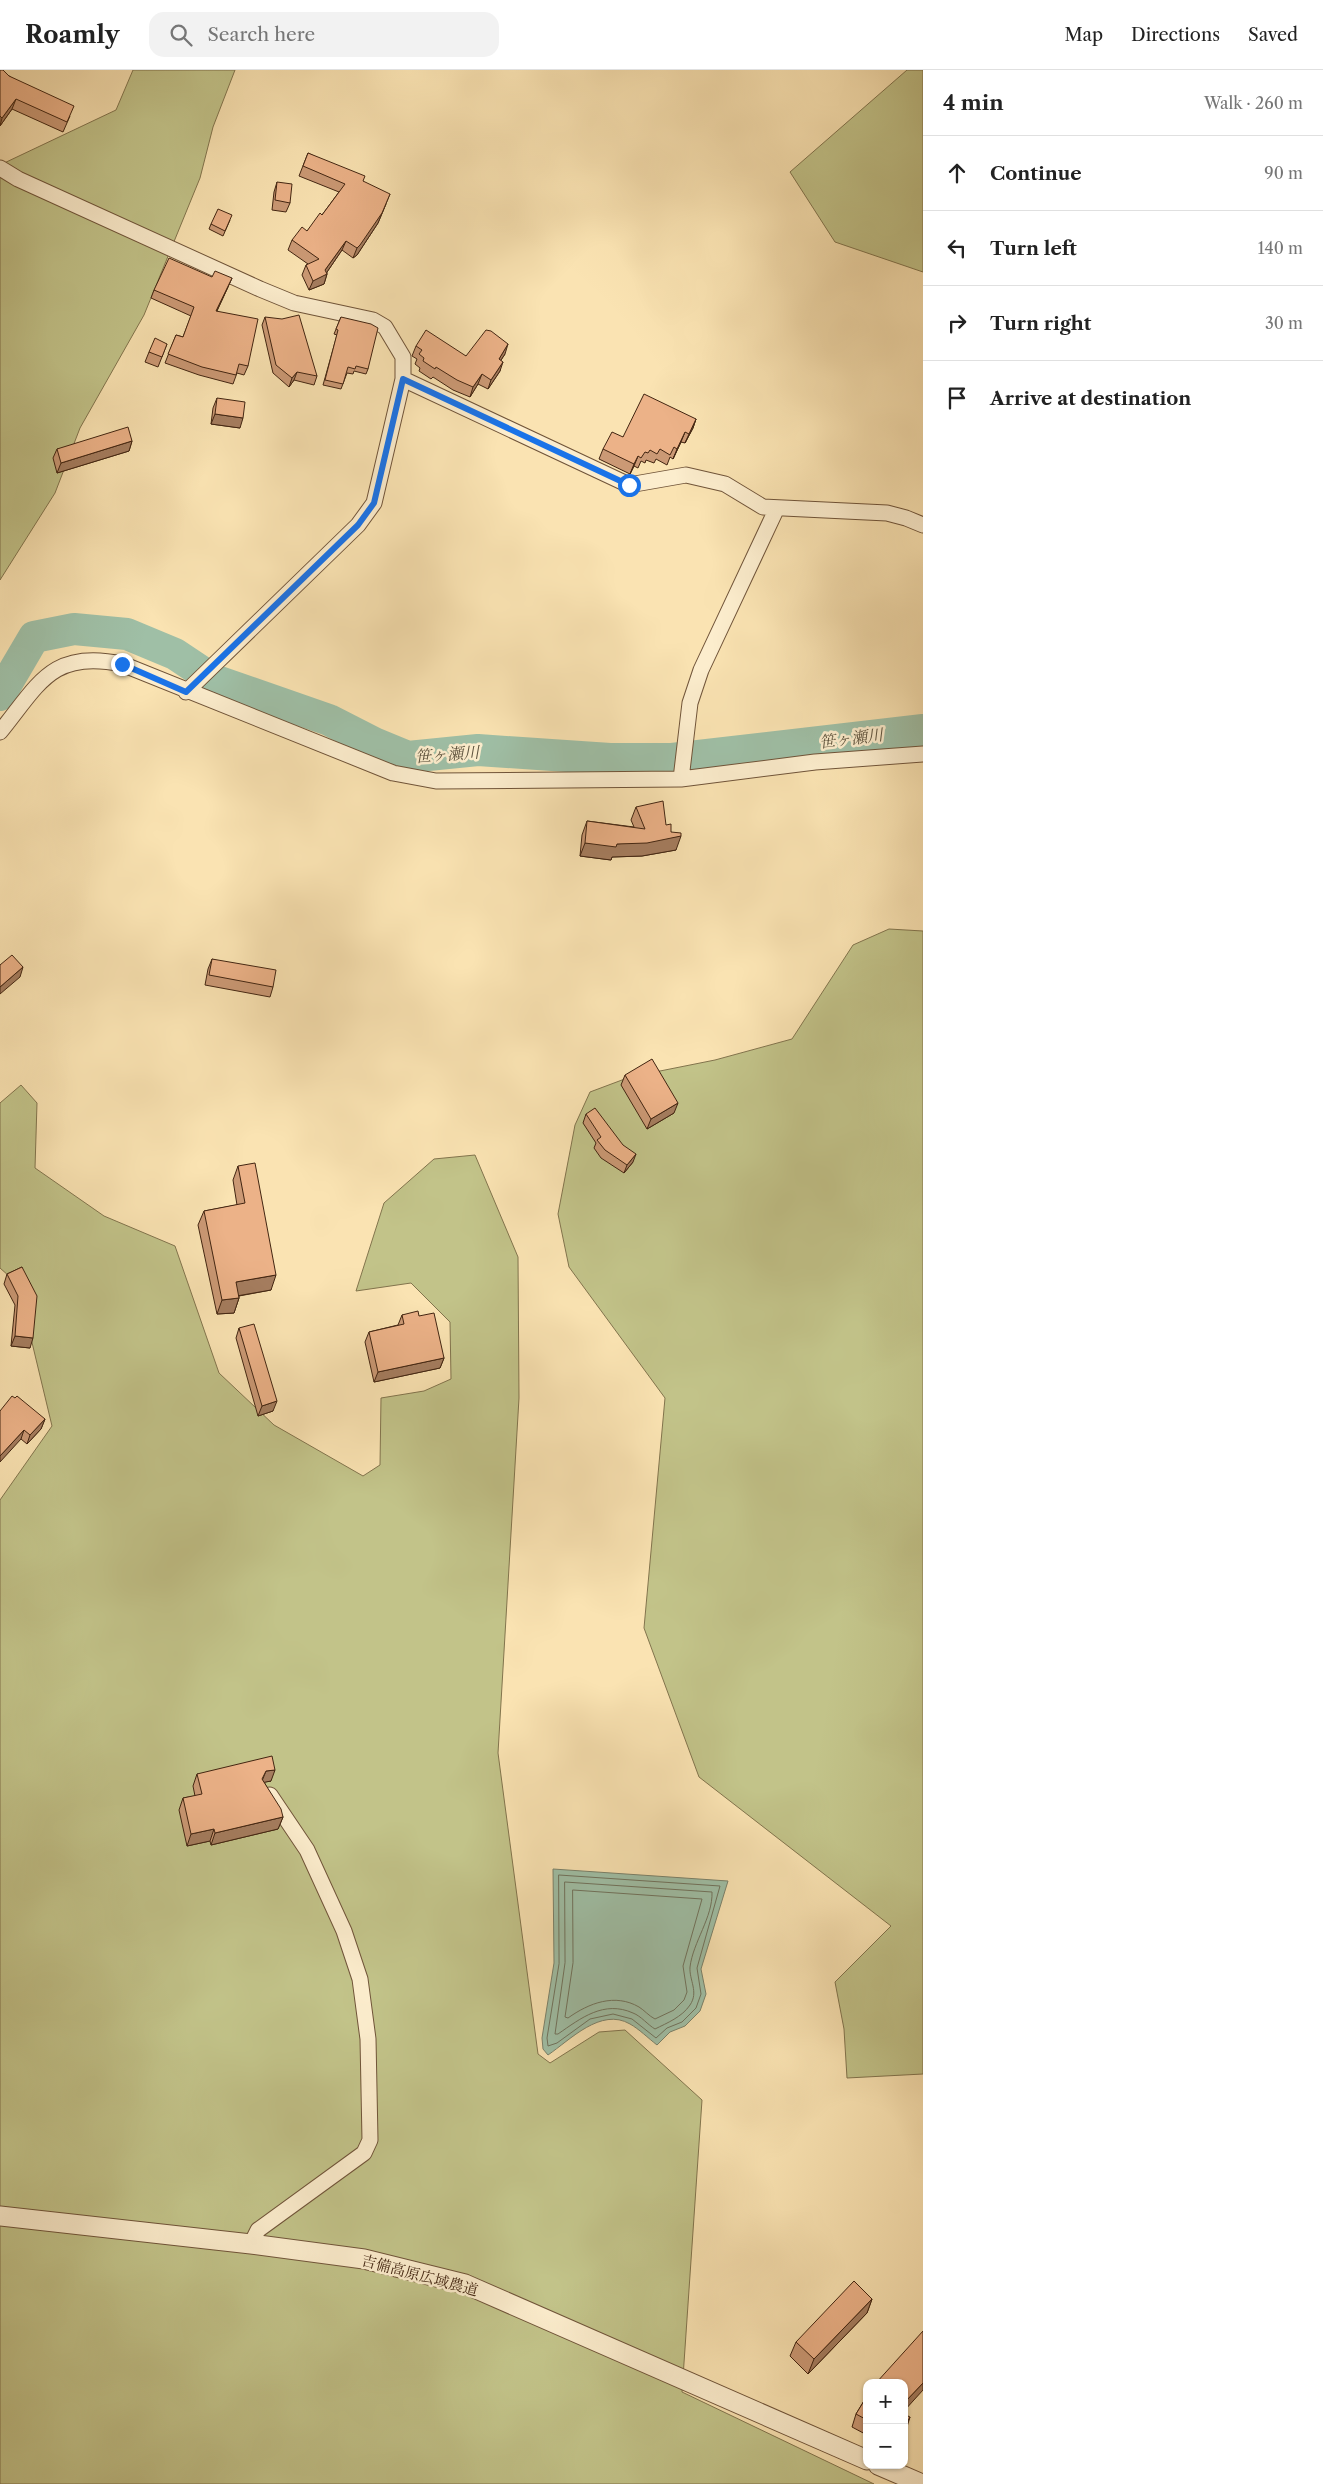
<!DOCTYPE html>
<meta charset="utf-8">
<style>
:root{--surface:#fff;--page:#f2f2f2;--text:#222;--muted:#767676;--line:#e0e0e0}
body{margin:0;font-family:"Libre Caslon Text","Noto Serif JP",serif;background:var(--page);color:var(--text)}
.controls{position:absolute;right:15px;bottom:15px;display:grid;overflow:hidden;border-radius:10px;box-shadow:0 1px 4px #0004}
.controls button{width:45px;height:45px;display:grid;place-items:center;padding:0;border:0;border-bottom:1px solid var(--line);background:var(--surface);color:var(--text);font:25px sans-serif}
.stop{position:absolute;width:15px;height:15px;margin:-11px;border:4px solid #1a73e8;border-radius:50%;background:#fff}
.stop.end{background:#1a73e8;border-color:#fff;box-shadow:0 1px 5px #0008}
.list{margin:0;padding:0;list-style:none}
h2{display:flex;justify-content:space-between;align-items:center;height:65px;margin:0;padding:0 20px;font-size:21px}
h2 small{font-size:16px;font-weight:400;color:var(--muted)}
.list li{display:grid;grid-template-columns:32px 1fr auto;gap:15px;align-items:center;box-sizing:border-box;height:75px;padding:0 20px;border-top:1px solid var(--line)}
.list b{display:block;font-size:19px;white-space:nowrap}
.list em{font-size:16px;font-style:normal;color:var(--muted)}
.icon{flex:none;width:28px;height:28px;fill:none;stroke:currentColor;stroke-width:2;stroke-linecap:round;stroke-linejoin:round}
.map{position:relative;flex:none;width:923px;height:2414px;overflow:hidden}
header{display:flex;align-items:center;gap:30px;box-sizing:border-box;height:70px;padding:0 25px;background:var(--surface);border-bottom:1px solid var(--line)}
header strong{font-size:24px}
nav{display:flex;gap:28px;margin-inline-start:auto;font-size:18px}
.search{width:350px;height:45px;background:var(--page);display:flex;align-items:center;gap:12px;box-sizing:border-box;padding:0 18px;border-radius:15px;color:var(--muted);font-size:19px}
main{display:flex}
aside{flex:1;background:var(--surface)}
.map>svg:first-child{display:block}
</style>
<header>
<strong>Roamly</strong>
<div class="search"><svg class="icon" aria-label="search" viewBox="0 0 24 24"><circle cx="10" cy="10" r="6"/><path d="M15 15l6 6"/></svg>Search here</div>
<nav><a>Map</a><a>Directions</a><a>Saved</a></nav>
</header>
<main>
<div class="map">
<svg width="923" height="2414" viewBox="0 0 923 2414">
<rect width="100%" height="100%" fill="#fae3b2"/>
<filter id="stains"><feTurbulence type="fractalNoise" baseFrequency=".004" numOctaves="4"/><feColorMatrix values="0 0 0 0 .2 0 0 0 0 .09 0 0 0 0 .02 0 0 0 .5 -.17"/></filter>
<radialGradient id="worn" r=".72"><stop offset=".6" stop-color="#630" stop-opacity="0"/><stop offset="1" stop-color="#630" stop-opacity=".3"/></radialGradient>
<path fill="#c2c389" stroke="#82744d" d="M133,0H235L213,57L200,108L144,245L80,358L55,423L0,510V95L116,40Z
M907,0H923V202L835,172L790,102Z
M889,859L923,861V2004L847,2008L844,1959L835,1912L891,1856L699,1707L644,1558L665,1328L569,1197L558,1144L575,1055L590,1022L630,1007L715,990L792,969L853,875Z
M21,1015L37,1033L35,1098L104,1146L175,1176L219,1303L274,1355L363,1406L380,1395L381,1328L424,1321L451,1309L450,1252L411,1213L356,1221L384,1133L434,1089L475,1085L518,1187L519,1328L498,1683L538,1984L550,1993L599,1962L625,1960L702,2030L682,2322L874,2414H0V1430L52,1356L18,1214L0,1198V1033Z"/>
<path fill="#9fbfa6" stroke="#7a816a" d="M553,1799L728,1811L701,1899L706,1924L700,1941L685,1956L670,1962L657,1975C648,1968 639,1959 630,1954C601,1937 570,1970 548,1985L543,1979L542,1968L554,1893Z"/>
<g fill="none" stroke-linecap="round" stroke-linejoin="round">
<path stroke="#70725c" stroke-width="1" d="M559,1805L720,1816L697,1898L701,1924L696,1938L682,1952L667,1958L656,1968L632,1949L613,1944L590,1949L557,1973L548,1976L547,1968L559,1894Z
M565,1812L712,1822C713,1847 693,1872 690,1897C689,1910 699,1922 690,1935C682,1947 667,1953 655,1959C648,1955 641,1946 633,1943C604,1930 581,1948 558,1964H555L565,1893Z
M573,1820L702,1829L683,1896L687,1922L684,1930L674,1940L655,1949C649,1946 644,1940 639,1937C615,1923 589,1933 568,1948L565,1947L573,1893Z"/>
<path stroke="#9fbfa6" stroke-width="32" d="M0,625L34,567L74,559L127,564L175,584L214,610L329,650L374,673L408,687L478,680L610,689H672L923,660"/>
<defs>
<path id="minor" d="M0,98L18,109L260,219L294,233L373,250L385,257L403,287V309L374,433L358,455L186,622
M403,309L629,415L686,405L725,414L763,437L887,443L906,448L923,455
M0,662C39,614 52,579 122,594L393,703L436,711L681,709L815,692L923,684
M681,709L690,633L701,600L776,440
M251,2174L258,2160L364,2083L370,2070L368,1969L360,1909L344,1861L307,1780L270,1725"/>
<path id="tertiary" d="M0,2146L251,2174L364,2189L465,2214L867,2390
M878,2395L922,2414"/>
</defs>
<use href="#minor" stroke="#705439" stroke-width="17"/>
<use href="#tertiary" stroke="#705439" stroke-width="21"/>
<use href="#minor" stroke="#fcedcd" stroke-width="15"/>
<use href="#tertiary" stroke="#fcedcd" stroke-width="19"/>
</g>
<path fill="#cb9975" stroke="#422511" d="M0,0L70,46L63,62L12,39L0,56Z
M308,83L363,111L386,134L378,153L357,185L353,188L342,180L327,202V204L324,214L309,220L302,205L306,195L308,194L288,180L292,170L307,161L322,145L339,122L299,106Z
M277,112L290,133L286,142L272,140L274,122Z
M230,150L223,166L209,159L211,154Z
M228,217L217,241L248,296L244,305L237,303L233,314L199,305L165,293L176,265L183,267L191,246L151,228L154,220Z
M265,247L317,306L314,315L294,310L289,317L273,303L262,255Z
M341,247L368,299L366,304L354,301L353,304L347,303L341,319L323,315L337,265L334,264Z
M167,274L158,297L145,292L149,282Z
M416,276L466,286L505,284L501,290L500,301L488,319L478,314L470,327L453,320L433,307L431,309L419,301L420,298L415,294L417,289L412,286Z
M217,328L240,358L211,354L213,338Z
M696,349L693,358L685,373L681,372L673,389L670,387L667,395L656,389L654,393L646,390L645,393L641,391L638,398L634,396L630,404L599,389L603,379L623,367Z
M132,371L129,381L57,403L53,388L57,379Z
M636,737L666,755L671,762L676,780L642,786L612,787L611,790L580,786L582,765L587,751L634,757L631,750Z
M212,889L273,917L270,927L205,915L208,899Z
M625,1005L674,1043L647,1059L621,1015Z
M586,1044L633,1092L624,1103L601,1088L594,1078L596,1073L583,1053Z
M238,1096L271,1220L239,1226V1228L234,1243L217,1244L198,1155L204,1141L237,1135L233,1110Z
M22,1197L30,1278L11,1276L15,1235L4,1214L7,1204Z
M402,1245L419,1246L444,1288L440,1298L374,1312L365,1272L369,1262L398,1255Z
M239,1258L273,1341L258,1346L236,1268Z
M0,1341L45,1349L41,1359L27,1374L21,1369Z
M197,1704L271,1711L264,1712L283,1747L278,1759L211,1775L210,1771L187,1776L179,1740L183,1728L195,1726L193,1716Z
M872,2229L867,2243L808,2304L790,2286L796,2272Z
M867,2326V2365L852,2357L856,2344Z"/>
<path fill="#a57d5f" stroke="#422511" d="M16,29L12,39L0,56L2,48Z
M390,124L378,153L357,185L353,188L357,178Z
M346,171L342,180L325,205L327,204L324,214L309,220L313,211L325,200Z
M232,208L228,217L213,249L216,241Z
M508,274L505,284L495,299L499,289Z
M503,292L500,301L488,319L491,310Z
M297,302L294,310L289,317L292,308Z
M482,304L478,314L470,327L473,317Z
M215,344L243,348L240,358L211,354Z
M696,349L693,358L685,373L689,364Z
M685,362L681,372L673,389L677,379Z
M132,371L129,381L57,403L61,393Z
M638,386L634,396L630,404L634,394Z
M681,766L676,780L642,786L612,787L611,790L580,786L585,773L617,774Z
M23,897L20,907L0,924V917Z
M678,1033L674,1043L647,1059L651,1049Z
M636,1084L633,1092L624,1103L627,1095Z
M276,1205L271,1220L231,1227L236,1212Z
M239,1228L234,1243L217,1244L222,1230Z
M15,1266L33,1268L30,1278L11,1276Z
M444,1288L440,1298L374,1312L378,1302Z
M277,1331L273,1341L258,1346L262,1336Z
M45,1349L41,1359L27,1374L30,1365Z
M24,1360L21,1369L0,1392V1386Z
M275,1700L271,1711L261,1713L258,1721L266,1701Z
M283,1747L278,1759L211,1775L215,1763Z
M214,1759L210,1771L187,1776L191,1764Z
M872,2229L867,2243L808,2304L814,2289Z
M923,2313V2320L904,2341V2333Z
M910,2347L906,2360L904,2362V2358Z"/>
<path fill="#ecb288" stroke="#422511" d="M0,0H3L9,6L74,36L67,52L16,29L2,48L0,46Z
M308,83L365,106L363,111L390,124L382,143L360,175L357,178L346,171L325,200L327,204L313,211L306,195L319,189L292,170L302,157L307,161L320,143L322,145L345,114L303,96Z
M277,112L292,114L290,133L275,130Z
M218,139L232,145L225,161L211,154Z
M169,188L212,207L215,201L232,208L216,241L258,249L248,296L239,294L236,305L202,297L168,284L176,265L183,267L194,237L154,220Z
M299,245L317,306L297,302L292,308L276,295L265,247L282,249Z
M341,247L371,254L378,258L368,299L356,296L355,299L348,297L343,314L325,310L338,260L336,259Z
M426,260L466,286L486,260L491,261L508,274L499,289L503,292L491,310L482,304L473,317L457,310L436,297L435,299L423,291L424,288L419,284L422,280L416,276Z
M155,268L167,274L162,287L149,282Z
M644,324L696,349L689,364L685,362L677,379L674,377L670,385L660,379L657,384L650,380L648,383L645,382L641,388L638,386L634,394L603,379L612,362L623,367Z
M217,328L245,332L243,348L215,344Z
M128,357L132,371L61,393L57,379Z
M663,731L666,755L671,754V762L681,763V766L647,773L617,774L616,777L585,773L587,751L645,759L636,737Z
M12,885L23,897L0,917V895Z
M212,889L276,900L273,917L209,905Z
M652,989L678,1033L651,1049L625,1005Z
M595,1038L623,1075L636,1084L627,1095L605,1080L597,1070L601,1067L586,1044Z
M255,1093L276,1205L236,1212L239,1228L222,1230L204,1141L245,1133L238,1096Z
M22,1197L37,1226L33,1268L15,1266L18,1226L7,1204Z
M418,1241L419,1246L434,1243L444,1288L378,1302L369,1262L404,1254L402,1245Z
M254,1254L277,1331L262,1336L239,1258Z
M12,1326L15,1328L17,1326L45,1349L30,1365L24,1360L0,1386V1341Z
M272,1686L275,1700L266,1701L262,1709L281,1739L283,1747L215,1763L214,1759L191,1764L183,1728L202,1724L197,1704Z
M854,2211L872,2229L814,2289L796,2272Z
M923,2261V2313L904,2333V2313H876Z
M867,2326V2350L856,2344Z
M904,2344L910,2347L904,2358Z"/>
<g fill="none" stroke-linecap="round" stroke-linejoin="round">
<path stroke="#1a73e8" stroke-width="6" d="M122,594L186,622L358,455L374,433L403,309L629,415"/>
</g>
<g text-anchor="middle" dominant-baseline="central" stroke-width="5" stroke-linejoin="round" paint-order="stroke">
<g font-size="15" fill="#422511" stroke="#fcedcd">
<text transform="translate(420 2205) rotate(15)">吉備高原広域農道</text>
</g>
<g font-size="16" font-style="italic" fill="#5e533e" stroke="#fcedcd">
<text transform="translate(851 668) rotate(-7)">笹ヶ瀬川</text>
<text transform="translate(447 684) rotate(-4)">笹ヶ瀬川</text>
</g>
</g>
<rect width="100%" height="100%" filter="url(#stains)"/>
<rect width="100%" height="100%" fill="url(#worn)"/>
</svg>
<div class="controls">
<button>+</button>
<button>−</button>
</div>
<div class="stop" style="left:629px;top:415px"></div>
<div class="stop end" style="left:122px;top:594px"></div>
</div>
<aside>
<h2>4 min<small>Walk · 260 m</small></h2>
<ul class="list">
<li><svg class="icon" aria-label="ahead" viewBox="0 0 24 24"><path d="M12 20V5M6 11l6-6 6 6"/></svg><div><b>Continue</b></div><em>90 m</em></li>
<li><svg class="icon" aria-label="left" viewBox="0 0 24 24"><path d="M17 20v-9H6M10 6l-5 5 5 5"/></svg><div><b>Turn left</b></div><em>140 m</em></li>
<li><svg class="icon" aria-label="right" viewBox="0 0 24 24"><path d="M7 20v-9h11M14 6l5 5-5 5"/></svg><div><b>Turn right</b></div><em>30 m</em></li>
<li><svg class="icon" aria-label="arrive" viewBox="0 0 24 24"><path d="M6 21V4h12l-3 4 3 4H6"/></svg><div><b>Arrive at destination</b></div></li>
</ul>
</aside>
</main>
